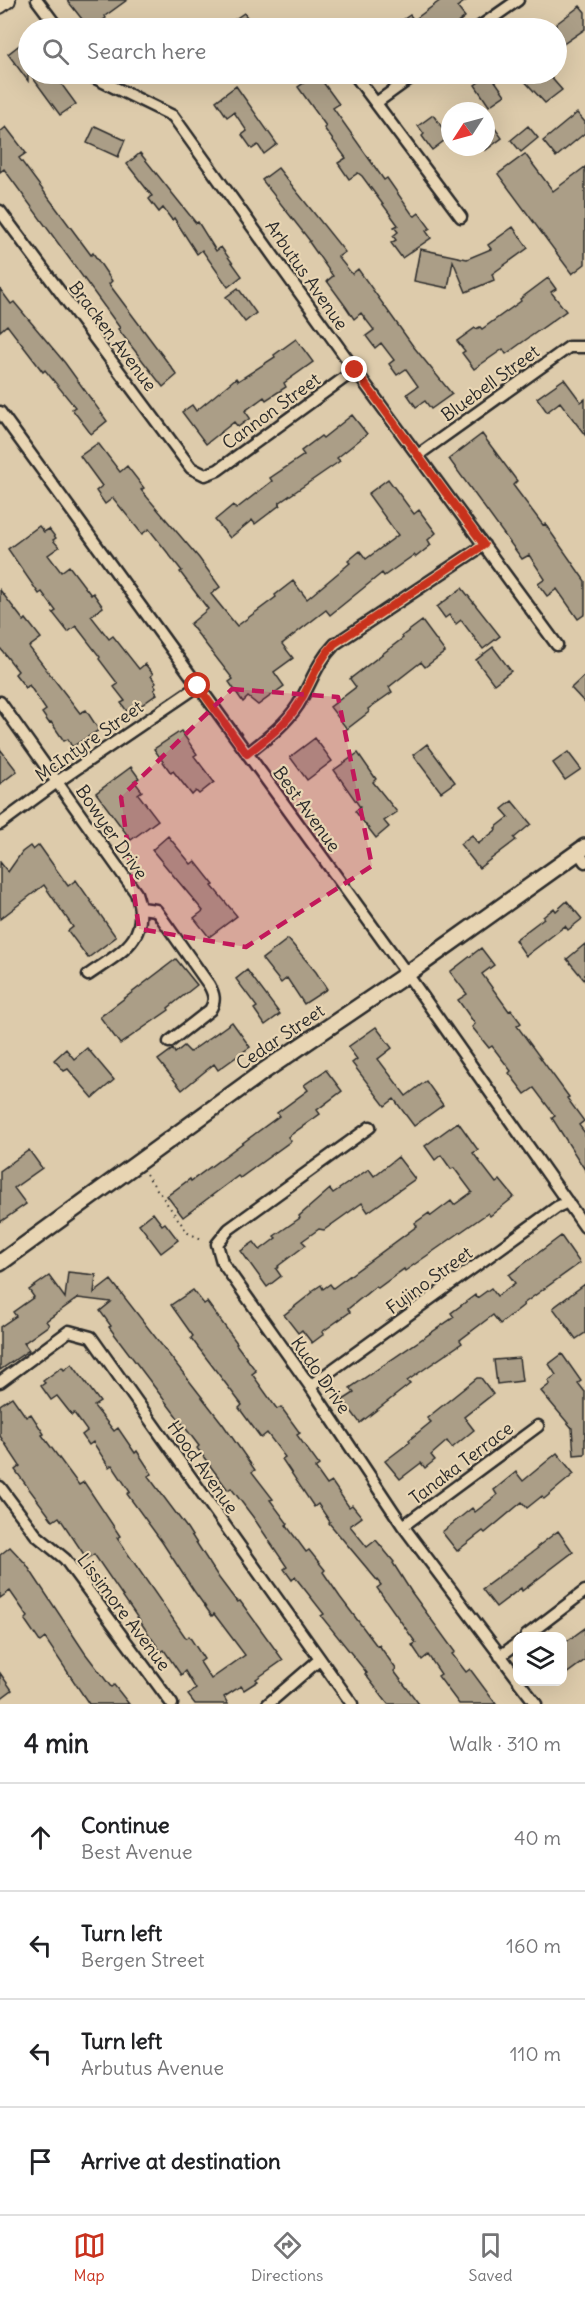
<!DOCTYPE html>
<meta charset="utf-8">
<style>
:root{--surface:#fff;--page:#f6f6f6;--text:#202124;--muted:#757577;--line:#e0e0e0;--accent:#c8321e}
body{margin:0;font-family:Delius,sans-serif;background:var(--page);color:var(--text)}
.controls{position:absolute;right:18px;bottom:18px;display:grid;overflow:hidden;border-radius:12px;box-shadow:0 6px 24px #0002}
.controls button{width:54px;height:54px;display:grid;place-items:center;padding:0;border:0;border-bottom:2px solid var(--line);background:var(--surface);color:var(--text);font:30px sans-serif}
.compass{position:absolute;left:441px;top:102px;width:54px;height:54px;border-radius:50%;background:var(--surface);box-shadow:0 6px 24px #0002;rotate:234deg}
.stop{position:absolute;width:18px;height:18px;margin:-14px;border:4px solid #c8321e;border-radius:50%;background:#fff}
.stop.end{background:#c8321e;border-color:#fff;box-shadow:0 2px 6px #0008}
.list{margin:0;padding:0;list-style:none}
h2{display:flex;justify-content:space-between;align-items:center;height:78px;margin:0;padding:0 24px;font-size:26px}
h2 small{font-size:20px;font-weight:400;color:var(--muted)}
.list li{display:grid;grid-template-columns:39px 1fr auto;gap:18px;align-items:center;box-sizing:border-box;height:108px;padding:0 24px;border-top:2px solid var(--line)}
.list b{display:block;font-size:22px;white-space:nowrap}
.list p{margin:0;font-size:20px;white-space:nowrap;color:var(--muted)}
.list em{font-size:20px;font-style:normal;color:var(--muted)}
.icon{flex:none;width:33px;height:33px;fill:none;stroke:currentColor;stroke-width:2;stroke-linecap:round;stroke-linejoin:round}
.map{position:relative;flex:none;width:585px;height:1704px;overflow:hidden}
.search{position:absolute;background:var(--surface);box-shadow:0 6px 24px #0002;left:18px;right:18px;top:18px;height:66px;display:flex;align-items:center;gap:15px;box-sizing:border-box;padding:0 21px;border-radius:33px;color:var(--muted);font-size:22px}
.sheet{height:510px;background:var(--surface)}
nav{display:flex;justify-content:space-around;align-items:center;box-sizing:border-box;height:84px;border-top:2px solid var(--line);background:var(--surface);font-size:16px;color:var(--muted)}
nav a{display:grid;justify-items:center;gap:3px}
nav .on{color:var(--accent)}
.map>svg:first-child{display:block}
</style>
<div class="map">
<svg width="585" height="1704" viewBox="0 0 585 1704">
<rect width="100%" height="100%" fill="#ddcbab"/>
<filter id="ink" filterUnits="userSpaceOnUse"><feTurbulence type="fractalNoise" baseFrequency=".0167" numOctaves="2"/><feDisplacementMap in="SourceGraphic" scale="12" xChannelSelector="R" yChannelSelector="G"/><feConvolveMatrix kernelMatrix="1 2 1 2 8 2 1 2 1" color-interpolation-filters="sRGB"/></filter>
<g filter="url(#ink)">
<path fill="#ab9e87" stroke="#2b2b2b" stroke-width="1.5" d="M67,0H127L105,16L106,18L92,28H89Z
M441,0H467L457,7L465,17L451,28H391L410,15L414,20Z
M580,6L585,12V29L556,49V24Z
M244,13L255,28H222Z
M22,43L28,51V81L8,54Z
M30,74H54L76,104L60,115Z
M317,74L339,104L333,108L384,180L387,178L412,214L415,216L419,213L430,228L426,231L431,238L402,258L391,243L396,240L393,236L398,232L394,227L398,225L362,176L358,173L349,179L338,163L346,158L324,128L326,126L298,87Z
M490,74L505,95L489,106L475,85Z
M518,74H548L562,90L545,103Z
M236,86L277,144L264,154L258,145L252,149L242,135L247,131L234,112L227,117L216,101Z
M577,113L585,122V133L556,157L543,141Z
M433,115L449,137L432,150L422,136L424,134L418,126Z
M486,116L502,138L486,150Z
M95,126L125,140L118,157L87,143Z
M528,126L538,138L521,152L511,140Z
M6,127L26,153L19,158L91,255L93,253L112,281L109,284L177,375L163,387L118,329L120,328L4,169L0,172V132Z
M140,153L196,223L198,222L216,251L221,247L242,276L228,287L202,250L197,254L174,218L172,220L163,208L159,212L149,199L152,196L127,164Z
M525,154L553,191L585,167V264L572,274L498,174Z
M278,168L345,252L338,257L352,274L358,269L413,346L452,394L431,409L425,401L416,407L407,394L418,386L406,369L397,375L389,364L394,360L381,343L375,348L366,336L374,330L361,313L354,319L346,307L327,281L333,276L309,242L310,241L262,180Z
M513,227L528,248L492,274L494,280L466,292L453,261L448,288L414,281L420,249L467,259L491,249L488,245Z
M548,278L556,289L551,292L566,311L506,354L503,349L474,369L462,353L465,351L457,341L475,328L476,329L480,327L482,329L521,301L520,299Z
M238,288L256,313L245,322L226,297Z
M0,289L11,304L14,302L65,363L107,421L91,434L72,409L75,407L45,370L43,372L7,325L0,331Z
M296,339L313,362L284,383L286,387L266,400L264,397L245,411L250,418L238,427L234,422L206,444L182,412L192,405L196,411L236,378L238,381L275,357L274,355Z
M564,379L581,402L585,399V435L560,402L547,412L537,398Z
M352,415L367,434L337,458L340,461L279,503L280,505L255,524L252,520L230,538L215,520L233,505L236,509L272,481L270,478L304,455L301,451L321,436L323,438Z
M482,434L517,481L513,485L543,525L545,524L585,581V614L578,619L557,589L547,596L538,584L545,579L529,555L522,559L449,459Z
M98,443L120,472L127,466L144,488L141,490L199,558L220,587L211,594L237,626L276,597L275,595L293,581L307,599L350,563L348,561L360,551L366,559L398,535L368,494L388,479L414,514L419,510L436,533L428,540L431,545L416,557L414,555L384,576L382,573L330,615L326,610L282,644L293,658L274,672L284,686L258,705L248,697L243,702L229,682L233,679L190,624L208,609L180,572L182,571L149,529L142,534L113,498L105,504L96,491L102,486L80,456Z
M39,526L44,532L49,529L56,538L53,540L59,547L48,555L61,572L69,566L91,595L93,593L103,607L91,616L109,639L113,636L139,669L145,664L153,674L151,676L156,683L154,685L156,688L154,690L157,694L129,714L121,703L125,701L114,687L118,684L99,659L100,657L76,626L68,632L53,613L56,611L42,592L39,594L8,549Z
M462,588L500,636L483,649L461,620L456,624L449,615L445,618L437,607Z
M0,590L24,621L26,619L41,638L29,647L80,713L86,710L99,730L72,747L68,739L64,741L51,722L49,723L42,713L46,710L29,685L26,688L15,674L18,671L0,648Z
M422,621L445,652L425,667L421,662L389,687L392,692L368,709L369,712L347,729L330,707L356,687L350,679L403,638L402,636Z
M493,647L511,671L494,684L476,660Z
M585,675V703L571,688Z
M181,731L197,754L194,756L214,782L199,794L196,791L192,795L173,771L171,773L154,749Z
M315,738L332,761L307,780L290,757Z
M427,744L455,782L441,792L413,755Z
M0,749L17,771L0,784Z
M568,752L581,769L565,780L553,763Z
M358,753L376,779L373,782L397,812L384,821L389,827L376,838L355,811L360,807L334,770Z
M131,767L139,778L134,781L142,791L138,794L158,820L131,840L96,793Z
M512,801L531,824L514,838L516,840L479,868L460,844L472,835L478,844L496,830L495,828L509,817L502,809Z
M168,836L191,864L195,861L214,885L212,886L237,916L209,937L194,918L203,911L152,850Z
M39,845L68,886L76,880L116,937L88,958L68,931L73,927L44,885L0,919V862L8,872L22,852L30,846L33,850Z
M567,901L582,919L568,930L565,926L526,956L515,940L544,918L543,917L554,908L556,911Z
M288,939L316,972L327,989L304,1004L287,978L281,983L262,959Z
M585,944V981L567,959Z
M481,948L494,965L482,974L509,1011L511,1010L521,1023L517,1026L569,1097L567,1098L584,1121L579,1125L585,1133V1170L552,1118L555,1116L534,1088L525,1094L509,1073L511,1071L492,1046L489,1048L472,1027L475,1024L458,1000L467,994L450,972Z
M176,959L197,985L168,1008L169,1010L120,1044L100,1017Z
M247,970L280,1014L265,1025L254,1009L257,1007L236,979Z
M232,1022L250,1047L218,1070L214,1064L182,1090L158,1060L173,1049L175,1053L184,1046L190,1052Z
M376,1027L392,1048L378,1059L406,1096L426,1081L443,1105L414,1126L394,1099L385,1106L352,1063L357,1059L348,1047Z
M87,1048L114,1080L93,1098L68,1069L64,1071L54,1060L66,1049L74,1059Z
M326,1070L342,1091L317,1110L320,1114L288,1137L291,1141L240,1178L238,1176L183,1217L167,1196L190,1179L191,1181L279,1116L277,1113L308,1090L304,1085Z
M458,1122L478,1150L473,1153L496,1183L500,1180L514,1197L490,1216L488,1213L405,1271L404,1269L378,1288L376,1286L348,1309L350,1312L322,1332L324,1334L312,1343L302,1330L298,1333L284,1315L313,1292L312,1291L321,1285L323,1289L330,1284L333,1288L417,1226L415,1223L429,1213L431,1216L451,1201L454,1205L472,1192L454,1168L451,1169L441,1155L435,1160L425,1146Z
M29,1150L42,1168L14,1188L26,1204L0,1222V1171Z
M398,1157L415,1179L368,1212L362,1203L324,1230L319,1229L302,1241L306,1245L278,1266L279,1267L276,1269L281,1276L267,1287L241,1251L254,1242L260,1250L276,1238L274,1236L300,1218L299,1216L330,1189L333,1193L369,1169L374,1176Z
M153,1213L162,1225L165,1223L178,1240L161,1253L139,1224Z
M561,1236L580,1263L523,1304L524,1305L500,1324L493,1315L460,1340L462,1343L407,1381L410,1384L360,1423L343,1400L354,1393L350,1388L454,1317L451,1313L475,1295L477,1298L491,1288L497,1296L515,1283L509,1275Z
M68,1272L96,1275L94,1293L111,1280L222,1423L255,1470L252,1472L273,1499L270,1500L288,1524L286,1525L306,1552L309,1550L325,1570L323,1572L340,1597L377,1646L379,1645L396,1669L394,1671L419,1704H388L365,1674L367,1673L321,1616L324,1614L295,1577L292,1580L284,1569L287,1567L253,1517L231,1488L228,1490L197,1448L199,1446L109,1327L111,1326L100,1311L111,1302L78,1298L46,1321L49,1325L24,1343L29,1350L0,1370V1327L16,1316L13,1312L34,1297L29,1290L49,1276L65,1298Z
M585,1284V1333L576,1339L553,1308Z
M193,1290L204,1304L207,1302L237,1343L236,1344L256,1371L252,1374L277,1409L281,1407L300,1433L297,1435L319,1465L315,1468L327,1485L332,1482L349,1507L352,1505L362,1517L350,1526L367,1547L376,1540L394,1562L393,1563L412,1593L455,1652L452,1654L466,1672L470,1669L496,1704H459L438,1676L441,1674L428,1655L422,1660L412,1645L416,1643L377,1588L381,1585L329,1523L330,1522L318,1504L314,1507L282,1459L285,1457L267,1433L261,1438L239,1408L242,1405L191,1338L193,1336L171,1305Z
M562,1354L581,1381L578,1383L585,1392V1454L574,1455L572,1428L541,1391L550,1384L548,1381L556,1375L549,1364Z
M519,1358L522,1381L497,1384L494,1360Z
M72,1364L100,1402L94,1406L114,1431L118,1428L135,1453L137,1451L152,1474L148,1476L187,1528L219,1578L237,1602L240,1601L283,1660L256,1679L258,1681L244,1690L241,1686L224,1697L228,1704H195L188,1695L196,1689L185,1671L181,1675L164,1650L161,1652L94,1554L87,1559L59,1517L53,1521L15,1470L20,1466L0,1436V1405L12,1397L26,1417L31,1414L44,1434L42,1435L79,1485L84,1482L120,1536L117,1538L186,1638L189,1636L204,1659L200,1662L211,1679L245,1655L214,1614L212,1616L194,1591L162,1542L127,1494L130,1492L112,1465L109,1467L93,1442L89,1445L82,1435L87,1431L74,1413L72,1415L57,1396L51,1400L41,1386L45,1383L43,1381L62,1367L64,1370Z
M477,1378H481L493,1394L464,1417L474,1430L452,1448L447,1441L431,1455L435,1460L425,1468L421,1463L400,1479L385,1461L410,1442L409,1440L431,1422L427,1418Z
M557,1453L574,1474L544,1499L542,1496L527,1508L522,1502L485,1533L483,1531L457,1551L442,1532L472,1508L475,1512L497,1495L494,1490L516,1472L523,1481Z
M558,1531L573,1552L522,1591L521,1588L496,1607L482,1589L538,1548L537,1547Z
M10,1547L26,1564L85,1653L111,1687L114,1685L129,1704H89L45,1638L40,1642L25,1620L28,1617L10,1591L0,1598V1555Z
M585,1628V1660L562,1677V1645Z
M0,1673L12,1690L0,1699Z"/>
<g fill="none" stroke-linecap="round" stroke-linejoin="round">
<defs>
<path id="minor" d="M37,0L58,28
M316,24L320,28
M478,28L518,0
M90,74L93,77L173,116L355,370L557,645
M354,74L461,217
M376,103L416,74
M0,211L191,468L205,475L218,470L355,370
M0,412L407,974L585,1227
M418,455L569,347H585
M0,702L136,893C152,939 121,952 88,975
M247,754C266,739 285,725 298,705C312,682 315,665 335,644L484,545
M0,824L57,782L198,686
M578,852L585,862
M141,908L156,910L209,985C214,994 216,1001 210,1010L169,1042
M370,1127L229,1229L217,1244L222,1262L310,1386L403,1526L518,1679
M0,1382L69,1331L91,1337L352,1704
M310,1386L557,1207L568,1202
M0,1487L36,1535L65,1559L172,1704
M403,1526L538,1426
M526,1636L585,1591
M500,1656L518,1643
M519,1682L536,1704
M268,1704L319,1660"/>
<path id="tertiary" d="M0,6L8,0"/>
<path id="secondary" d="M0,1263L264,1071L407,974L585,847"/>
</defs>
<use href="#minor" stroke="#2b2b2b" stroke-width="15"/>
<use href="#tertiary" stroke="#2b2b2b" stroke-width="18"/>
<use href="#secondary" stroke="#2b2b2b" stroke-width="20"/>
<path stroke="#2b2b2b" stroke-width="2" stroke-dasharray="1.5 4.5" stroke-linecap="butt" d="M146,1174L188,1233L204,1240"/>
<use href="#minor" stroke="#e8d5b3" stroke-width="10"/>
<use href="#tertiary" stroke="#e8d5b3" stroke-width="14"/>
<use href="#secondary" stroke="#e8d5b3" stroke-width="15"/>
</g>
</g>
<g fill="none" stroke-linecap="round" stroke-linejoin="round" filter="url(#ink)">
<path stroke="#c8321e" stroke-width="8" d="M198,686L247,754C266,739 285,725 298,705C312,682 315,665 334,644L484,545L355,370"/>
</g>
<path fill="#c2185b" fill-opacity="0.2" stroke="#c2185b" stroke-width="4.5" stroke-dasharray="12 8" stroke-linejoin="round" d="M232,689L338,697L372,866L246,947L139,929L121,797Z"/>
<g text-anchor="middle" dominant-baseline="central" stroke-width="4.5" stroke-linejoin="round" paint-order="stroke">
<g font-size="18" fill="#2b2b2b" stroke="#e8d5b3">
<text transform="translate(307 275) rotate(55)">Arbutus Avenue</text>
<text transform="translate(113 336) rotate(53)">Bracken Avenue</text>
<text transform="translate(490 383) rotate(-36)">Bluebell Street</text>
<text transform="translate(271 411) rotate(-36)">Cannon Street</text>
<text transform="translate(89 741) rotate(-35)">McIntyre Street</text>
<text transform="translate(307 809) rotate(54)">Best Avenue</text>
<text transform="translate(112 832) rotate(55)">Bowyer Drive</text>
<text transform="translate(280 1037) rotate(-34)">Cedar Street</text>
<text transform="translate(429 1280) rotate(-36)">Fujino Street</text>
<text transform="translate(321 1375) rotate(55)">Kudo Drive</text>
<text transform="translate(461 1463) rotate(-37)">Tanaka Terrace</text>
<text transform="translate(203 1467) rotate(55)">Hood Avenue</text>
<text transform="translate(124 1612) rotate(53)">Lissimore Avenue</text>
</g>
</g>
</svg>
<div class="controls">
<button><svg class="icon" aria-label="layers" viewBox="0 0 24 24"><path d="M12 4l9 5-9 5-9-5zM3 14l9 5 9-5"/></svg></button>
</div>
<svg class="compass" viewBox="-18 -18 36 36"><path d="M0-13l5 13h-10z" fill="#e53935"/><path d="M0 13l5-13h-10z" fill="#757577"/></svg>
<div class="stop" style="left:198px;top:686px"></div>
<div class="stop end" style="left:355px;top:370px"></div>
<div class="search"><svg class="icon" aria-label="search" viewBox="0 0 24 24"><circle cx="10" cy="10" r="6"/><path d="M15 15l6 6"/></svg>Search here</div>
</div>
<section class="sheet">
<h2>4 min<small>Walk · 310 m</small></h2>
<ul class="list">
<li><svg class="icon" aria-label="ahead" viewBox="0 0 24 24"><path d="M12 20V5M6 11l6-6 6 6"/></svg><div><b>Continue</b><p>Best Avenue</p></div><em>40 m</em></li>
<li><svg class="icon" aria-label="left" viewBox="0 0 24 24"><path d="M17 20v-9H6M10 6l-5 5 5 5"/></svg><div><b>Turn left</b><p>Bergen Street</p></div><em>160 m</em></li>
<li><svg class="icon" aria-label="left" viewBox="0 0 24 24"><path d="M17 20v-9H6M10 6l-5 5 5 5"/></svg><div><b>Turn left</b><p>Arbutus Avenue</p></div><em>110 m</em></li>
<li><svg class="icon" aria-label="arrive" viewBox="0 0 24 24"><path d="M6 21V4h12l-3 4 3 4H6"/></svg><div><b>Arrive at destination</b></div></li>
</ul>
</section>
<nav>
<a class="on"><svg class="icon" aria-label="map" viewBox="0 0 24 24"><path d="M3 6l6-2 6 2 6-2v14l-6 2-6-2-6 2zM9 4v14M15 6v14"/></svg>Map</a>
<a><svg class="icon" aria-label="directions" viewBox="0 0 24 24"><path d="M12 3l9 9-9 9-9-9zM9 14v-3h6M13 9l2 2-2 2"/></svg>Directions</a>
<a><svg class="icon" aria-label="saved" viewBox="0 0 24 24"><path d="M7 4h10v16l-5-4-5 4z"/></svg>Saved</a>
</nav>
